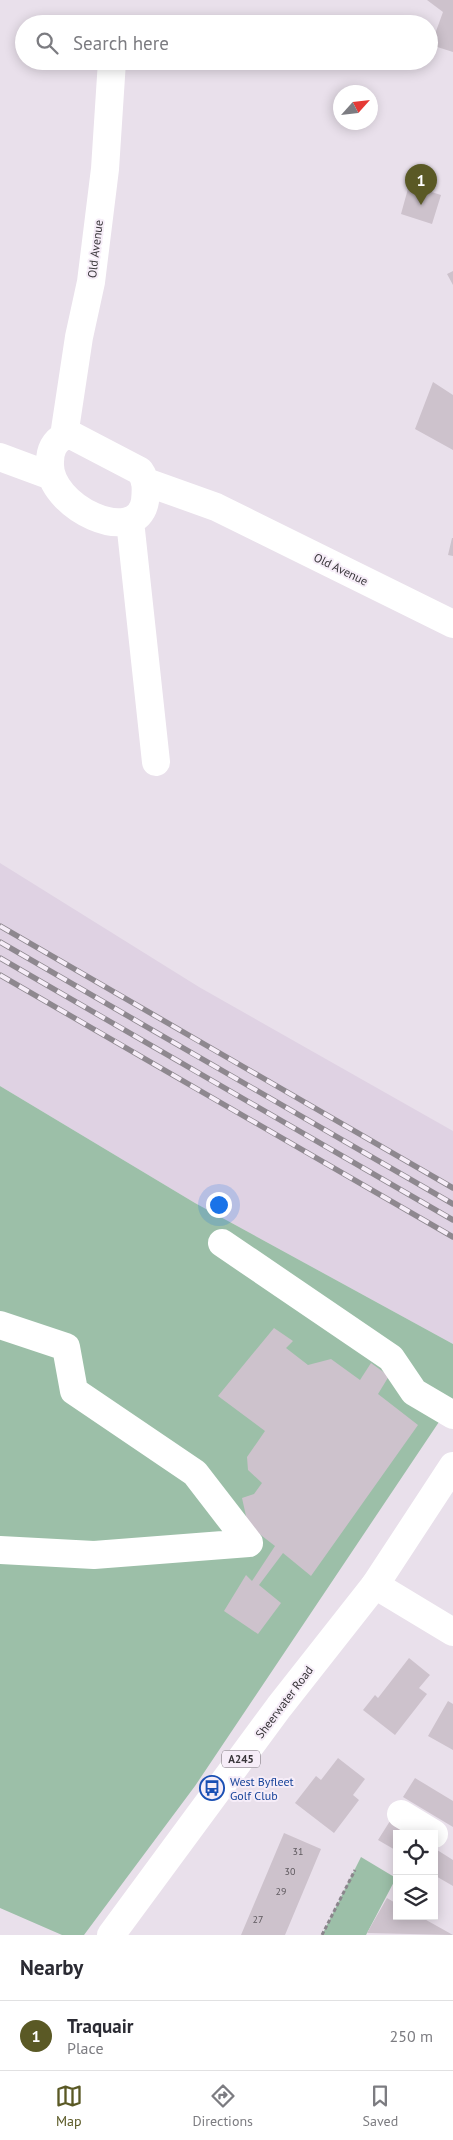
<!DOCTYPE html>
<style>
:root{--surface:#fff;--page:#f2f2f3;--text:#2b2b33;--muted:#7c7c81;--line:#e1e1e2;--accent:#5a5925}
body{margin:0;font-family:"PT Sans",sans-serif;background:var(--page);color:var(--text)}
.controls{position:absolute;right:15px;bottom:15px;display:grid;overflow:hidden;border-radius:0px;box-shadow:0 2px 12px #0003}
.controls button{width:45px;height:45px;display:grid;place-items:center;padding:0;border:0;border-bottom:1px solid var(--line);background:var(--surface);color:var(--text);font:25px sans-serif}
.compass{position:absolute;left:333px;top:85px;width:45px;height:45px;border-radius:50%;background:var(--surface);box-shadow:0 2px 12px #0003;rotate:63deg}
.you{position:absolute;left:218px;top:1204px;width:18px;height:18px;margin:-12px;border:4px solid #fff;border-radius:50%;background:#1a73e8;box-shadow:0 0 0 8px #1a73e833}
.badge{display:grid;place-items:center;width:32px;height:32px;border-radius:50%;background:var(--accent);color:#fff;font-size:16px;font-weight:700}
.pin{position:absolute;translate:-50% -41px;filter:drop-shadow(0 1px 2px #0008)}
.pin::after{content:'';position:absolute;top:26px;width:18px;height:15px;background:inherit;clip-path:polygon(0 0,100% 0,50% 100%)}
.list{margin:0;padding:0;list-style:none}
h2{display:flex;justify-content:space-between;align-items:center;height:65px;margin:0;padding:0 20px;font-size:21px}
h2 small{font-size:16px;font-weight:400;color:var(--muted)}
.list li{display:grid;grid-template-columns:32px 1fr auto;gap:15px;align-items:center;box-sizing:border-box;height:70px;padding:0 20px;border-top:1px solid var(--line)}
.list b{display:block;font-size:19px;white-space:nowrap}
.list p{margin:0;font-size:16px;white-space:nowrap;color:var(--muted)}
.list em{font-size:16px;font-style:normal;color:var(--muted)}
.icon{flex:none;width:28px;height:28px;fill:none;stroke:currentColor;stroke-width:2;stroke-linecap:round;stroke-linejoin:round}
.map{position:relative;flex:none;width:453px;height:1935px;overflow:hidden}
.search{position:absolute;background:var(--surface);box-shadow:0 2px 12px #0003;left:15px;right:15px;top:15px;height:55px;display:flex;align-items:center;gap:12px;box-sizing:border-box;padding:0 18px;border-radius:28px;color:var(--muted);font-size:19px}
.sheet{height:135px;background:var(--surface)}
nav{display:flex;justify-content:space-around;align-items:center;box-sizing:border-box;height:70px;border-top:1px solid var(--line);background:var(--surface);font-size:14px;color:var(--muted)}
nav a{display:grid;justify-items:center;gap:2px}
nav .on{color:var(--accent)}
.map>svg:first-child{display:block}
</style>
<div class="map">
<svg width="453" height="1935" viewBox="0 0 453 1935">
<rect width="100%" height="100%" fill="#e9e0eb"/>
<path fill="#dfd2e3" d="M0,863L199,987L453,1131V1344L195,1203L0,1086Z"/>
<path fill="#9cbfa8" d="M0,1086L195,1203L453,1344V1401L195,1786L84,1935H62L0,1908Z
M361,1857L396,1878L366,1935H322Z"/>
<path fill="#cdc2cc" d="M427,0H453V52L431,45L443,12Z
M409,185L441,195L432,224L401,214Z
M453,271V285L447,274Z
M433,382L453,395V450L415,429Z
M452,538H453V556L448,555Z
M274,1328L293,1341L286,1348L308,1365L331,1359L360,1380L371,1363L389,1376L378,1394L418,1425L311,1576L283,1553L259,1585L281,1603L258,1634L224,1611L246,1575L252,1581L275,1546L248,1525L242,1498L254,1494L262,1483L248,1470L247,1457L265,1431L218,1396Z
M409,1658L430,1675L419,1688L427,1694L395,1735L363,1710L375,1695L378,1698Z
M448,1701L453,1704V1750L428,1736Z
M338,1758L365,1779L353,1795L359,1800L334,1833L295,1803L316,1776L321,1780Z
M415,1778L453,1801V1827L403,1797Z
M390,1821L411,1834H397V1851L378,1840Z
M284,1833L321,1849L285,1935H241Z
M434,1848L453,1860V1886L434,1875Z
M387,1898L397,1904V1916H419L453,1935L367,1933Z"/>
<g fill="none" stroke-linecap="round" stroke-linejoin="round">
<path stroke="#8b858c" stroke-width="3" stroke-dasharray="4 2.5" stroke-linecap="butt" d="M322,1935L355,1870"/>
<path stroke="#fff" stroke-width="28" d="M64,436L79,337L91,282L105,169L112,61
M64,436H73L140,471C147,481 146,490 145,501C137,549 47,507 50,462C50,450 54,442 64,436Z
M0,457L51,476
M146,482L216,507L453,624
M130,521L156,762
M222,1243L391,1358L414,1392L453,1415
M0,1325L66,1347L74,1391L195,1473L249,1543
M0,1550L94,1555L249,1543
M375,1585L453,1632
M401,1814L434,1834"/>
<path stroke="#fff" stroke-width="28" d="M111,1935L279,1707L375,1585L453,1466"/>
<defs>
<path id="rail" d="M0,926L453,1188
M0,942L453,1204
M0,958L453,1220
M0,975L453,1237"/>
</defs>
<use href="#rail" stroke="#8e888f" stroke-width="5.5"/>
<use href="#rail" stroke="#f6edf8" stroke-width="4" stroke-dasharray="11" stroke-linecap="butt"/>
</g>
<defs>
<symbol id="bus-ring" viewBox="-11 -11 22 22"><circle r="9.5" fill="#f6edf8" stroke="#1a4fb4" stroke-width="1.5"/><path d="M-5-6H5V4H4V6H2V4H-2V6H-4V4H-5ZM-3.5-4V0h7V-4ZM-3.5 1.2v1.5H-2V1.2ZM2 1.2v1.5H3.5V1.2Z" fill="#1a4fb4"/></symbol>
</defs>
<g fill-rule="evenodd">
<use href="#bus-ring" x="198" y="1774" width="28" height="28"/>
</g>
<g text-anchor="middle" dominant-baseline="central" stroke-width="4" stroke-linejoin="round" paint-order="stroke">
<g font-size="10" fill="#5e595e">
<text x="298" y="1851">31</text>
<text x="290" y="1871">30</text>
<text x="281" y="1891">29</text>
<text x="258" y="1919">27</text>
</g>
<rect fill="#f6edf8" stroke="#726d73" stroke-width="1" x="222" y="1750.5" width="38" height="17" rx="4"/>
<g font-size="11" font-weight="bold" fill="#39363a">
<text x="241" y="1759">A245</text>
</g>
<g font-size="12" fill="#39363a" stroke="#f6edf8">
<text transform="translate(95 249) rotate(-83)">Old Avenue</text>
<text transform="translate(341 569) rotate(26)">Old Avenue</text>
<text transform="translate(284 1702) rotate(-53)">Sheerwater Road</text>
</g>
<g font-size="12" fill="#164399" stroke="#f6edf8" text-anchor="start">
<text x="230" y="1781">West Byfleet<tspan x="230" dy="14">Golf Club</tspan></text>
</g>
</g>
</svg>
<div class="controls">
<button><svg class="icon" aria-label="locate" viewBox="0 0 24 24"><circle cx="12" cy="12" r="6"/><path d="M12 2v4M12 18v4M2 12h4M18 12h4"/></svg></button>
<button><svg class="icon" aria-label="layers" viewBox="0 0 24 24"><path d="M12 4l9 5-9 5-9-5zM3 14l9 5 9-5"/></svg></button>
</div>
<svg class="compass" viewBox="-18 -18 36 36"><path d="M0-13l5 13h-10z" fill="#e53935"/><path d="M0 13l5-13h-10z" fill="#7c7c81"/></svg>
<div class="you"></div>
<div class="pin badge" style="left:421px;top:205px">1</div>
<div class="search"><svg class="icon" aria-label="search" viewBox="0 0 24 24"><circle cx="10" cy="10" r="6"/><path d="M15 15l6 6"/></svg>Search here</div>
</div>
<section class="sheet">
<h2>Nearby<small></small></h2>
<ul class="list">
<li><span class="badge">1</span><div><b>Traquair</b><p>Place</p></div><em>250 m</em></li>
</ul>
</section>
<nav>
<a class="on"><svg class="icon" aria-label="map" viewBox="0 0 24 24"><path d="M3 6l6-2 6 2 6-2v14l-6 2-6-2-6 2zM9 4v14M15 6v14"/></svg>Map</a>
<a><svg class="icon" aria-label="directions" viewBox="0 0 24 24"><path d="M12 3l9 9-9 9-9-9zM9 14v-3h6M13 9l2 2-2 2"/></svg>Directions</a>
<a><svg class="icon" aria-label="saved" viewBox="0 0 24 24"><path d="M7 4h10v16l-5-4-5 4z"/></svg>Saved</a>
</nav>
